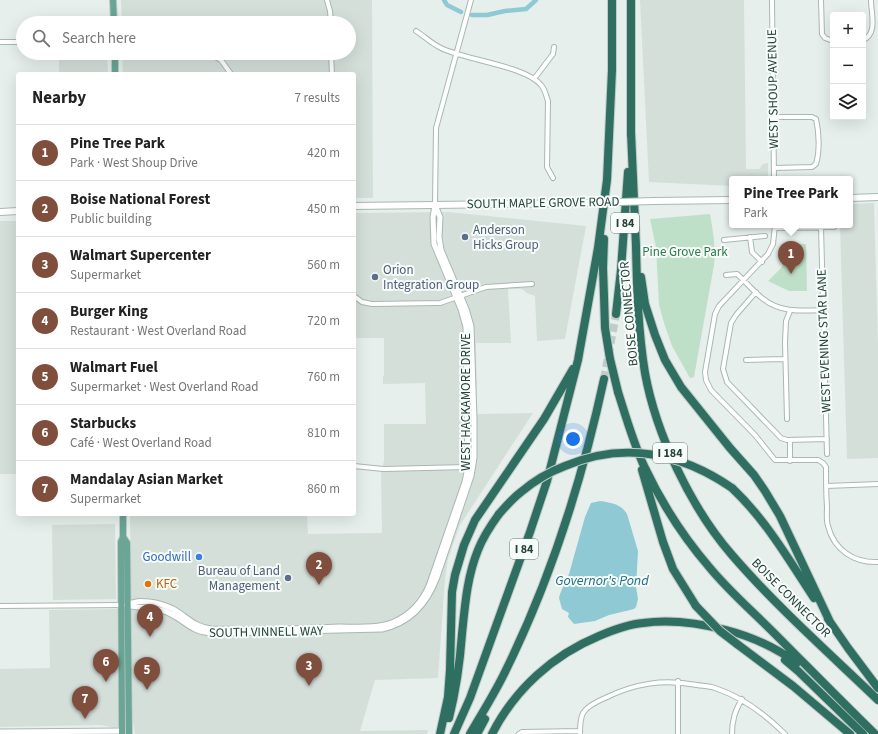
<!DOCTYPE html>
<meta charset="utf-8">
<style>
:root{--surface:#fff;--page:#f6f6f6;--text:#222;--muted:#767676;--line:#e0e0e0;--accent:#804e3d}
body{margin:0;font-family:"Source Sans 3",sans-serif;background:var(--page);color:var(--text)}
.controls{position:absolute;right:12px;top:12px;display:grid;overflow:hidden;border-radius:4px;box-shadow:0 4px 16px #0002}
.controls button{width:36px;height:36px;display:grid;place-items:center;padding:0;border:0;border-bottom:1px solid var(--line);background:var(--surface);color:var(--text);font:20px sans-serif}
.you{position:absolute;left:573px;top:439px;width:14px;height:14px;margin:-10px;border:3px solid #fff;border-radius:50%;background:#1a73e8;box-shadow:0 0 0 6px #1a73e833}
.badge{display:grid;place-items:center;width:26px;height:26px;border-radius:50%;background:var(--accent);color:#fff;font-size:13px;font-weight:700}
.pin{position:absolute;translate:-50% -33px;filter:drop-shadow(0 1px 2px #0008)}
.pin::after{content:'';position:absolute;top:21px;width:14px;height:12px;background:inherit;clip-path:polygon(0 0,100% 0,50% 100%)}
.popup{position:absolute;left:729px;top:176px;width:124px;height:52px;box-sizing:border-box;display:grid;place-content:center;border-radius:4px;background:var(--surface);filter:drop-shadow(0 1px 3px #0005);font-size:13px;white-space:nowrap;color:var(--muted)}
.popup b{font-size:15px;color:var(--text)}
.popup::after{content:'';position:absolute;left:50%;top:100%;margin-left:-8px;border:8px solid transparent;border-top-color:var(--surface)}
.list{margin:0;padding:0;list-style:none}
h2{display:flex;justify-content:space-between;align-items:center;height:52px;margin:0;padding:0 16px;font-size:17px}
h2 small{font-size:13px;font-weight:400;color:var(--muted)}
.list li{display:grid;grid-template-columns:26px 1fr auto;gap:12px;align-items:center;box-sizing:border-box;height:56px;padding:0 16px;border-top:1px solid var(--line)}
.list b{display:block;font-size:15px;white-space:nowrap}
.list p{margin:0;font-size:13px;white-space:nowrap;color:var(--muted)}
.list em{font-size:13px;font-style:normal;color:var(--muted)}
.icon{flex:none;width:22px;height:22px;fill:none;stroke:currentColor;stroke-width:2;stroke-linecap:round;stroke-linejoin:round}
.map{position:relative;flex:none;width:878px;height:734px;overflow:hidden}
.search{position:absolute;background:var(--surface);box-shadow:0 4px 16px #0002;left:16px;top:16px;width:340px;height:44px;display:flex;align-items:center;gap:10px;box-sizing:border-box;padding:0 14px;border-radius:22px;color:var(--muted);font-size:15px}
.panel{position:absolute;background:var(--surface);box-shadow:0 4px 16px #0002;left:16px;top:72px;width:340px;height:444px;border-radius:4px}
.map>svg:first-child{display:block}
</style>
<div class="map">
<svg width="878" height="734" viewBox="0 0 878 734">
<rect width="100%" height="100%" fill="#e6efeb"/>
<path fill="#d4dfda" d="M121,0H372L373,198H354V74H123L122,53H349V23H122Z
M640,0H744L746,169H759L763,164L768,163V179H732V186L649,182Z
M59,53H107L108,73L59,74Z
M874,203L878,346V458L847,459L840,225H850V204Z
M448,212L586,226L565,339L537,341L535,296L527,293L522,289H508L511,343H476L477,414L533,413L460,525L448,559L445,580L438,678L375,680L360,731L428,730L427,734H135L133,722L130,514H307L308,534L382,533L381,473L384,461V424H426L425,383L383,384V376H384V338H354V213Z
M0,221H18V474H0Z
M115,524L116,599L53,600L52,525Z
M117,609L118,726L115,728L101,725L0,727V669L50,668L49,610Z"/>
<path fill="#bfe0c8" d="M710,214C713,231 716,248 714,265L694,377L690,378L672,346L664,323L659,305L656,247L650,219Z
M793,244H806L807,291H789L768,281L782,267Z"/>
<path fill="#8ec9d4" d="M600,501C612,503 621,504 627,514L638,551L636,587L638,599L636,607L634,609L609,615L595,621L574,624L568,617L569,613L562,609L559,598L560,594L569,574L585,517L591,503Z"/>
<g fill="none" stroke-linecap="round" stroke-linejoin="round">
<path stroke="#8ec9d4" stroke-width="4.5" d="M444,0L447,5L461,12
M472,15H487L505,11L526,9L536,0"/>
<path stroke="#bfccc8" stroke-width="8" stroke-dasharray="8 4" stroke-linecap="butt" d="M604,379L616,314"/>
<defs>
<path id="minor" d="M327,0L330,11L331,23
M772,0L774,179
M821,0L822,34L825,38L833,41
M416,31C424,36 432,44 441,48C465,60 526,66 541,85C545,89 546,96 548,101L547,167L553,178
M863,40C878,34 871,13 871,0
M0,42H23
M208,53L221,60L231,74
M331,53L332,74
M534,79L553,54L554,47
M773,117H812L816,119C819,132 820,151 816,164L812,167L774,168
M435,205L436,128L471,0
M775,225L773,244L768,254L719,306L715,314L705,372L706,380L711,390L755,435L775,460H818L823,463L826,467C826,481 826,494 827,507C827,513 826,520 828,526C834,550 854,563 878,562
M821,227L827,454
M775,228L834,227
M750,237L752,252L762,262
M724,240L765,236
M726,275L737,274C746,282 753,291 762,298C780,313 801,311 823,310
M756,292L736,315L731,323L723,369L727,382L781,438L787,440L827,439
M354,296L362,302L372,304L440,303L486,287L532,284
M746,360L785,359
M787,419L785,342L786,321L790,311
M790,440V461
M354,466L383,469L468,467
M826,486L878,484
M0,606L124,605
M678,681V734
M519,734L522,732L580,731
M580,734C580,727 580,719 583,713C587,706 598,701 605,698C636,683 663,679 697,685C702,686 709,686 715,688C742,697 765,714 785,734
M732,734C732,720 735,711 742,699"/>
<path id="tertiary" d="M127,605C139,609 150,606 161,610C184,616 187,633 215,633L382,629C410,623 427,604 437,577L471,476L474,458V419L471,326L466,309L441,250L439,237L440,217L435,205
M127,605C135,601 140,601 149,602C157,603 165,605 173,609C187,617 194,627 211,629C254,630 297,629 339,627C357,627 377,629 394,622C410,615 422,602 429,586L465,482L468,467L466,327L461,309L434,244L433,217L435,206
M0,732L122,731"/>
<path id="secondary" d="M850,198L878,197
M654,201L732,200
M354,206L585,203
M0,212L18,211"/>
<path id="primary" d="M113,0L114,23
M115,53V74
M123,537L127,543L129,734
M122,734L121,542L123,537V514"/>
<path id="motorway" d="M631,0V136
M631,132C633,170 634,208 636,246C637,289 638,331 645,373C656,434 691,508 732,555C776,606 829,653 878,700
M641,277L645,304L655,335L665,360L681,387L730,448L754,475L765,491L780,516L830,622
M604,296L603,268L604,239
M616,314L621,270L628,172
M618,392C626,417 633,442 644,466C661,502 684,538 710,568C729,591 751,610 772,631C806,665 840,700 875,734
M642,470L663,542L673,569L696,606
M732,488C766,520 789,560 814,598
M828,619L848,648L878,688
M737,644L793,686L850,734
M785,660L798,671L863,734
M449,718C456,690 460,662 462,634C465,605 467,577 478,550C483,537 491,525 499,514
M440,734L448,697L450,670L452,592L455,575L464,545L475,520L544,419L573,369
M454,734L470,698L530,532L547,481L578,360L598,248L607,180L612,70V0
M470,734C481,715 493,696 503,676C550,582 582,481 604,379
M477,734L485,719
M492,734C515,689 553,655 599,636C613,630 628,624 643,623C671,619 699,623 726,630C753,637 775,647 797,663"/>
</defs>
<use href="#minor" stroke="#a8b8b2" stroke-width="6"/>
<use href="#tertiary" stroke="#a8b8b2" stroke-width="7"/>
<use href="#secondary" stroke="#a4bbb3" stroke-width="8"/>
<use href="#primary" stroke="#c2cac8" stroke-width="8"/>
<use href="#motorway" stroke="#c2cac8" stroke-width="10"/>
<use href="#minor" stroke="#fff" stroke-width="4"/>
<use href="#tertiary" stroke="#fff" stroke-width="5"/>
<use href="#secondary" stroke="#fff" stroke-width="6"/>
<use href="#primary" stroke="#6aa596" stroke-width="6"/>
<use href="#motorway" stroke="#2f6f62" stroke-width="8"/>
<defs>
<path id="secondary-bridge" d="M585,203L654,201"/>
<path id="motorway-bridge" d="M604,296L605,328L610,359L618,392
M499,514C506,506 513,498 521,492C534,481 549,472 565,466C624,441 681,453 732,488
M696,606L720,631L737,644"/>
</defs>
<use href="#secondary-bridge" stroke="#a4bbb3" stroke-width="8" stroke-linecap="butt"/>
<use href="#motorway-bridge" stroke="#c2cac8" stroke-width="10" stroke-linecap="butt"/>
<use href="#secondary-bridge" stroke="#fff" stroke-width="6"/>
<use href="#motorway-bridge" stroke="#2f6f62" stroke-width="8"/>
</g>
<g fill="#5c6f8a" stroke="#f7fbf9" stroke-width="1.5">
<circle cx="465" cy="237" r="4"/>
<circle cx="375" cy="277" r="4"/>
<circle cx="288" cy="578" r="4"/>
</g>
<circle fill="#3f7fe0" stroke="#f7fbf9" stroke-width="1.5" cx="199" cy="557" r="4"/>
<circle fill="#e8710a" stroke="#f7fbf9" stroke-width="1.5" cx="148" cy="584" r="4"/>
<g text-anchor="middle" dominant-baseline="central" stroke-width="4" stroke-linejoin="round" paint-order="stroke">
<g fill="#f7fbf9" stroke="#637a73" stroke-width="1">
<rect x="611" y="213" width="28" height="20" rx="3"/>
<rect x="653" y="443" width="34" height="20" rx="3"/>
<rect x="510" y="539" width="28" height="20" rx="3"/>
</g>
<g font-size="12" font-weight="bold" fill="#24423a">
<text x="625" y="223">I 84</text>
<text x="670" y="453">I 184</text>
<text x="524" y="549">I 84</text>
</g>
<g font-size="13" fill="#24423a" stroke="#f7fbf9">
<text transform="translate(773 89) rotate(-91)">WEST SHOUP AVENUE</text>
<text transform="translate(543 203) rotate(-1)">SOUTH MAPLE GROVE ROAD</text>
<text transform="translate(629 314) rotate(-95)">BOISE CONNECTOR</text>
<text transform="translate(824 341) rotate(-92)">WEST EVENING STAR LANE</text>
<text transform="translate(466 402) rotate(-90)">WEST HACKAMORE DRIVE</text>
<text transform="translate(791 598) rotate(45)">BOISE CONNECTOR</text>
<text transform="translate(266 632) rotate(-1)">SOUTH VINNELL WAY</text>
</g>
<g font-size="13" fill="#4e5e75" stroke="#f7fbf9" text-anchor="start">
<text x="473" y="230">Anderson<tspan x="473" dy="15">Hicks Group</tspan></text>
<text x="383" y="270">Orion<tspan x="383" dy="15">Integration Group</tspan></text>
<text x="280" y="571" text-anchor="end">Bureau of Land<tspan x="280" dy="15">Management</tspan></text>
</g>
<g font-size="13" fill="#2d7a4b" stroke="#f7fbf9">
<text x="685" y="252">Pine Grove Park</text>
</g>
<g font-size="13" fill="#366cbe" stroke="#f7fbf9" text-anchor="end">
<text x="191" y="557">Goodwill</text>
</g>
<g font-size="13" fill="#c56008" stroke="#f7fbf9" text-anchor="start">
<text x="156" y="584">KFC</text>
</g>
<g font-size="14" font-style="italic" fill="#1c6f80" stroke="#f7fbf9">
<text x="602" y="581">Governor's Pond</text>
</g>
</g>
</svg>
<div class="controls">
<button>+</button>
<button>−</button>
<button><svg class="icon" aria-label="layers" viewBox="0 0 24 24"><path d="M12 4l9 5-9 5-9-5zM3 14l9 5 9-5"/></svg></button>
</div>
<div class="you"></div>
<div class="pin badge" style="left:791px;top:274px">1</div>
<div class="popup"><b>Pine Tree Park</b>Park</div>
<div class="pin badge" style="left:319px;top:585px">2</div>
<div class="pin badge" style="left:309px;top:686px">3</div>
<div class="pin badge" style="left:150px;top:637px">4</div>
<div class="pin badge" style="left:147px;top:690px">5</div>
<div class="pin badge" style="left:106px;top:682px">6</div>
<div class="pin badge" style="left:85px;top:719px">7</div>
<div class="search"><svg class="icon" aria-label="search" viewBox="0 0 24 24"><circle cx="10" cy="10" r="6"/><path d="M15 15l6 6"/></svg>Search here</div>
<section class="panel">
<h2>Nearby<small>7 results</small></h2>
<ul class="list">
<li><span class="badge">1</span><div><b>Pine Tree Park</b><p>Park · West Shoup Drive</p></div><em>420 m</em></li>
<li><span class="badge">2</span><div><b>Boise National Forest</b><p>Public building</p></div><em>450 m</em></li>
<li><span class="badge">3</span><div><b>Walmart Supercenter</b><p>Supermarket</p></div><em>560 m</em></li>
<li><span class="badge">4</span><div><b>Burger King</b><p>Restaurant · West Overland Road</p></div><em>720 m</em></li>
<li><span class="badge">5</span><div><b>Walmart Fuel</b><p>Supermarket · West Overland Road</p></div><em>760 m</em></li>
<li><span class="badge">6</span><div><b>Starbucks</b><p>Café · West Overland Road</p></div><em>810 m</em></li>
<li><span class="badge">7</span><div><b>Mandalay Asian Market</b><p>Supermarket</p></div><em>860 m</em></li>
</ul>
</section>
</div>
